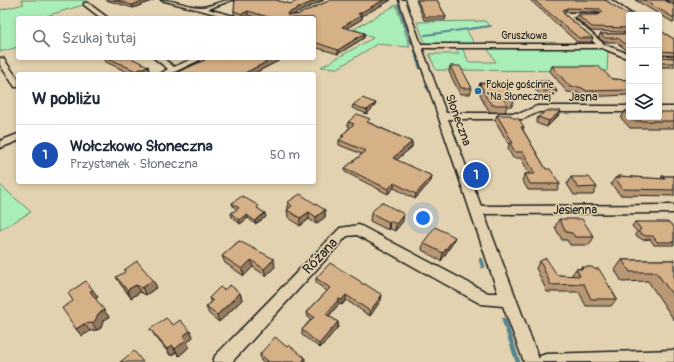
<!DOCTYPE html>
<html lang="pl">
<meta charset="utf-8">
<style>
:root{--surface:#fff;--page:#f6f6f7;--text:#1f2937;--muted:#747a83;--line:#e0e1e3;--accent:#111827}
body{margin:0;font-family:Pangolin,sans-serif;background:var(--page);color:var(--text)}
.controls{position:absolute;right:12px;top:12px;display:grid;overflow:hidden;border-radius:4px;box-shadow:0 2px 6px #0003}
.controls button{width:36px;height:36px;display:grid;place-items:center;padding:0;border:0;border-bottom:1px solid var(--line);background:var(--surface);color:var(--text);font:20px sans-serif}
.you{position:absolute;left:423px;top:218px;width:14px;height:14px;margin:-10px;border:3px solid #fff;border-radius:50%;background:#1a73e8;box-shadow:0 0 0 6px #1a73e833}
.badge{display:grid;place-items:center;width:26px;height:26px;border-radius:50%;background:var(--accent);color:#fff;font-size:13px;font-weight:700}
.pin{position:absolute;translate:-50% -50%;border:2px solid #fff;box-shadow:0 1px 4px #0006}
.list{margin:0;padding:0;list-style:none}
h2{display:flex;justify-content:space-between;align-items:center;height:52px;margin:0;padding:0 16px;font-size:17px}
h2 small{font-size:13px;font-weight:400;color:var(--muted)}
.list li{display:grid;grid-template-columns:26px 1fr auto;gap:12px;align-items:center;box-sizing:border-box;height:60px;padding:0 16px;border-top:1px solid var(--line)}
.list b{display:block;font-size:15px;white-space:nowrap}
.list p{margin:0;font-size:13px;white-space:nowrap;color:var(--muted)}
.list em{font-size:13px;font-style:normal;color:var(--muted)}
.icon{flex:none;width:22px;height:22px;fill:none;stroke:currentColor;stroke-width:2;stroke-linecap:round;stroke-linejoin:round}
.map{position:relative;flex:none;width:674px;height:362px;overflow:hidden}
.search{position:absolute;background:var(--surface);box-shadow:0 2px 6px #0003;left:16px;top:16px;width:300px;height:44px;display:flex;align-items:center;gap:10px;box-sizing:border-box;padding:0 14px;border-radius:4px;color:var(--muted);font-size:15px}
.panel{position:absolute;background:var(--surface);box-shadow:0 2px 6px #0003;left:16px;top:72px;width:300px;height:112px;border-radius:4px}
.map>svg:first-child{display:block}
</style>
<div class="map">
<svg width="674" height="362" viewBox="0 0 674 362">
<rect width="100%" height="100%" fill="#e3d2af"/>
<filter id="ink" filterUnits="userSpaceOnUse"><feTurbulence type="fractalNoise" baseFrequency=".025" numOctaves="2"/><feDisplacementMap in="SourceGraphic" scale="8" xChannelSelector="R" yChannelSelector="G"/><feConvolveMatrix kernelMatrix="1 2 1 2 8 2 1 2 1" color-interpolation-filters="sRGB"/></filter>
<g filter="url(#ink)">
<path fill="#a9eeb8" stroke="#62856a" d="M21,0H86L90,3L39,18H18V47L0,52V10L24,4Z
M396,5L410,47L377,44L338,68L321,67L373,38L354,29Z
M485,21L489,26L466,29L475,45H426L417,22Z
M601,47L608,50L607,71L436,70L429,54H459L455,48H462L469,62H496L487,48Z
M0,185L31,212L0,230Z"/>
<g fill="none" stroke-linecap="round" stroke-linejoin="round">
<path stroke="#56848f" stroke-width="2" d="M398,5L411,43
M425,35L491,26H489
M414,49L417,57"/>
<path stroke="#56848f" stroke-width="2.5" d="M416,56L420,68
M426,86L427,88"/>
<path stroke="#56848f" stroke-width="4.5" d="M481,260L483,266
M504,320L518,362"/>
<defs>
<path id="minor" d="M161,0C175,0 188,7 201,7C212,7 221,0 232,0L208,9L241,18H231Z
M399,0H405L421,44H596L563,15L566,13L599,14L600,15L597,17H572L605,45L629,54V59L602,48H422L446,113H521L537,106H629V112H539L523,119H448L481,206L674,205V213L484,214L539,359L540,356L546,354L674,350V362H524L503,306L481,304L357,235L347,236L232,362H213L215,356L340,228L359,225L363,227L488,293H498Z
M604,0H611L633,15L628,16Z
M84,3H88L108,18H101L84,5Z
M659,56H674V60H659Z
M0,58H3L18,79V87H15L0,65Z
M154,58H163L174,67L194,58H204L170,74H160L168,69Z
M659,107H674V113H659Z
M18,134V141L0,148V141Z"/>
</defs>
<use href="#minor" stroke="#1c1c1c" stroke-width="3"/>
<use href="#minor" fill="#e3d2af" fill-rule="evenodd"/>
</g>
<path fill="#b89774" stroke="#1c1c1c" d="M106,0H154L133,8Z
M233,0H275L291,4L324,0L292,15H297L331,0H391L362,16V19L347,28L364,38L338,54L314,47V18H258L248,15L242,18L234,15V11L235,3Z
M416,0H437L446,17L445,20H424Z
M530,0H605L625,13L629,15V52L616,42H604L599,38L600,34H624L625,33V32L591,31L576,18L577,15H598L600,14L599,12H566L564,13V14L593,38L591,42H577Z
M635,0H664L674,5V23Z
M666,0H674V4Z
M659,30L674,39V56L660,55V57L674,58V67H659Z
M104,58H131L150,72L146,74H131L106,62Z
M199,58H284L253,74H173L200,62Z
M450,66L472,88L470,94H460L449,72Z
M552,66L612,79L629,80V95L584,97L578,93L567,92L550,71Z
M537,81L557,91L554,97H542L534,88Z
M480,83L514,99L512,106H507L505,112H490L484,103L478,89Z
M353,105L375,106L367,114L352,108Z
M561,111L558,116L547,127L536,123L538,117Z
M625,111H629V117H659L674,112V128H630L621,118Z
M497,115L513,118L524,127L523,130L546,169L560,184L557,190H528L522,180L525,174H529L521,158H513L508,149L509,145L495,120Z
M348,122L370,123L412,142V147L396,160L432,176L431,181L415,199L394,188L388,194L345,172V168L362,154L339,145V140L342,138V135L350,127L348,126Z
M618,176L661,179L662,176H674V196L620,195L611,184L615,178H616Z
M571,177L597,187L593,195H574L567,184Z
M288,202L325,210V217L316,224L309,219L300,226L288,217L287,210L288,209Z
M232,203L259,209L266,217L255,224L248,218L240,224L232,217L231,213L237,210L233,206Z
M371,213L403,221L395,231L389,228L388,230L370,221Z
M559,219L594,237L589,245H570L567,240H562L555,227Z
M635,222L674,227V245H654L650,239L643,240L635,235L637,232L632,226Z
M239,241L275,267L266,276L253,267L244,276L225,263L222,256Z
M423,243L452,244L441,261L422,250Z
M622,260H674V320L648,281L622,282L615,270Z
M540,261L557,275L571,276L576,269H580L581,267L617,299L611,306H586L579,292H547L536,268Z
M116,277L157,287L146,295L140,292L131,298L121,285Z
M316,278L362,284L382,295L381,300L370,316L346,300L342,305L339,304L329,316L338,322V327L320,348L302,335V330L311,319L308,317L307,312L327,291L316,283Z
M224,290L240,293L242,300L219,322L209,314L206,307L211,303L209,298Z
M98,297L95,299L109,317L103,321L101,328L97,330L90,331L82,336L76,329L73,301Z
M173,325L190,331L193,337L187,343L189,347L179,356L176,352L171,356L155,336L150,329Z
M287,347L305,358V362H263L261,361L260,354Z"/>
<path fill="#967b5e" stroke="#1c1c1c" d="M146,0H154L133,8L132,5Z
M316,0H324L288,17L287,15L288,13Z
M384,0H391L362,16V19L342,31V27L358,14Z
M567,8L566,12L562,14L563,10Z
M248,11V15L242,18V14Z
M365,33L364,38L338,54V50Z
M274,58H284L253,74H243Z
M148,66L150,72L146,74H137L136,71Z
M376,103L375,106L367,114V110Z
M561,111L558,116L547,127L549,121Z
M412,142V147L393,163V158Z
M432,176L431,181L415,199L416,194Z
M394,183V188L388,194V189Z
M325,210V217L316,224V217Z
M309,212V219L300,226V218Z
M265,213L266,217L255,224V221Z
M404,214L403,221L395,231L396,224Z
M247,215L248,218L240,224L239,220Z
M390,221L389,228L388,230L389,222Z
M455,237L452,244L441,261L443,253Z
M274,259L275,267L266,276L264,269Z
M251,260L253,267L244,276L242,269Z
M153,280L157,287L146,295L142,288Z
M136,285L140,292L131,298L127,290Z
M93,290L98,297L95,299L90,291Z
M240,293L242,300L219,322L217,315Z
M346,295V300L342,305V300Z
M382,295L381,300L370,316V311Z
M339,299V304L326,319V314Z
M104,310L109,317L103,321L101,328L97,330L92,323L98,314Z
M338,322V327L320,348L319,344Z
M84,324L90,331L82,336L76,329Z
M190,331L193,337L187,343L189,347L179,356L175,349L183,336Z
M172,345L176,352L171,356L167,349Z"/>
<path fill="#d6b087" stroke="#1c1c1c" d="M114,0H146L132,5Z
M235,0H275L291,4L299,0H316L288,13L287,15H297L331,0H384L358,14L362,15L342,27L365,33L338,50L314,42V18H271L248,11L242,14L234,11L235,1Z
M417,0H437L446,17H425Z
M534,0H605L625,13H633L636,15H629V47L618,38H605L600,34H624L627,31V28L592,27L577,15H598L603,12L600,9L567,8L563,10L564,14L593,38H579Z
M644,0H664L674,5V18Z
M659,30L674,39V52L661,51L660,57L674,58V63H659Z
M108,58H131L148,66L136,71Z
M201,58H274L243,74H173L205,60Z
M450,66H460L472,88H461Z
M552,66H598L612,79L629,80V90L587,91L580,87H570Z
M537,81H549L557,91H544Z
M480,83H504L514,99H504L507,105H492L486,97Z
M362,98L376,103L367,110L353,105Z
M546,111H561L549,121L538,117Z
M625,111H629V116Z
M659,112H674V121H634L630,117H659Z
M357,114L370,119L367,122L412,142L393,158L432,176L416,194L394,183L388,189L345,168L366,151L339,140L344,136L342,135L354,124L348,122Z
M497,115H511L513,118H518L524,127H521L546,169H550L560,184H530L525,174H535L523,152H515L510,143H513Z
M618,176L665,179L662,176H674V190L623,189L615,178H620Z
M571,177H589L597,187L578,188Z
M300,194L325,210L316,217L309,212L300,218L287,210L292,206L288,202Z
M242,196L259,206L257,208L265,213L255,221L247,215L239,220L231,213L239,208L232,203Z
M381,202L404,214L396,224L390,221L389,222L371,213Z
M559,219H582L594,237H575L572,233L566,232Z
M635,222H667L671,224L674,227V242H657L653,236H646L638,232L641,229Z
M435,227L455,237L443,253L423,243Z
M239,241L274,259L264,269L251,260L242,269L222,256Z
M546,258L557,275L580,276L576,269H583L581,267H592L594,269H599L617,299H591L584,284L551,285L540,261Z
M622,260H674V297L656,272H630Z
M137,261L153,280L142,288L136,285L127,290L116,277L125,272L124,270Z
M330,263L360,281L362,284H365L382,295L370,311L346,295L342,300L339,299L326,314L338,322L319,344L302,330L314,317L307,312L330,288L316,278Z
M86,281L93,290L90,291L104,310L98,314L95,321L92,323L84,324L76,329L62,308L73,301L68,293Z
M230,285L240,293L217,315L206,307L213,301L209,298L220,287L224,290Z
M166,318L173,325L180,320L190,331L183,336L186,340L175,349L172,345L167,349L150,329Z
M275,337L287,347L289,345L305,358L302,362H269L260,354Z
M134,351L143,362H120Z"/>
</g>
<circle fill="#1f6fb2" stroke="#e3d2af" stroke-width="1.5" cx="478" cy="91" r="4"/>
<g text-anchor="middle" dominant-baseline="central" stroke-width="3" stroke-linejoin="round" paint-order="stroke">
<g font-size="10" fill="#1c1c1c" stroke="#e3d2af">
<text x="524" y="36">Gruszkowa</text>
</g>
<g font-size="10" fill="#1c1c1c" stroke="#e3d2af" text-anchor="start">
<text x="486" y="85">Pokoje gościnne<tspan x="486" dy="12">"Na Słonecznej"</tspan></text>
</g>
<g font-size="12" fill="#1c1c1c" stroke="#e3d2af">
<text x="583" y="97">Jasna</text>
<text transform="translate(458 120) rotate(70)">Słoneczna</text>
<text x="575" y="210">Jesienna</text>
</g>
<g font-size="14" fill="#1c1c1c" stroke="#e3d2af">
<text transform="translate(320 256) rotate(-47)">Różana</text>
</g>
</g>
</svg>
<div class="controls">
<button>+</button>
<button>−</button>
<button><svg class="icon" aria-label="layers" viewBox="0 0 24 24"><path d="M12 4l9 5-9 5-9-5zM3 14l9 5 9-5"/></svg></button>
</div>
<div class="you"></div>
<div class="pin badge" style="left:476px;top:175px;background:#1a4fb4">1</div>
<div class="search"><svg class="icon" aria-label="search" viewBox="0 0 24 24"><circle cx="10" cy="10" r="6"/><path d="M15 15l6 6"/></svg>Szukaj tutaj</div>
<section class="panel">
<h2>W pobliżu<small></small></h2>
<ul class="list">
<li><span class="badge" style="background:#1a4fb4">1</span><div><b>Wołczkowo Słoneczna</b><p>Przystanek · Słoneczna</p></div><em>50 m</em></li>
</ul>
</section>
</div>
